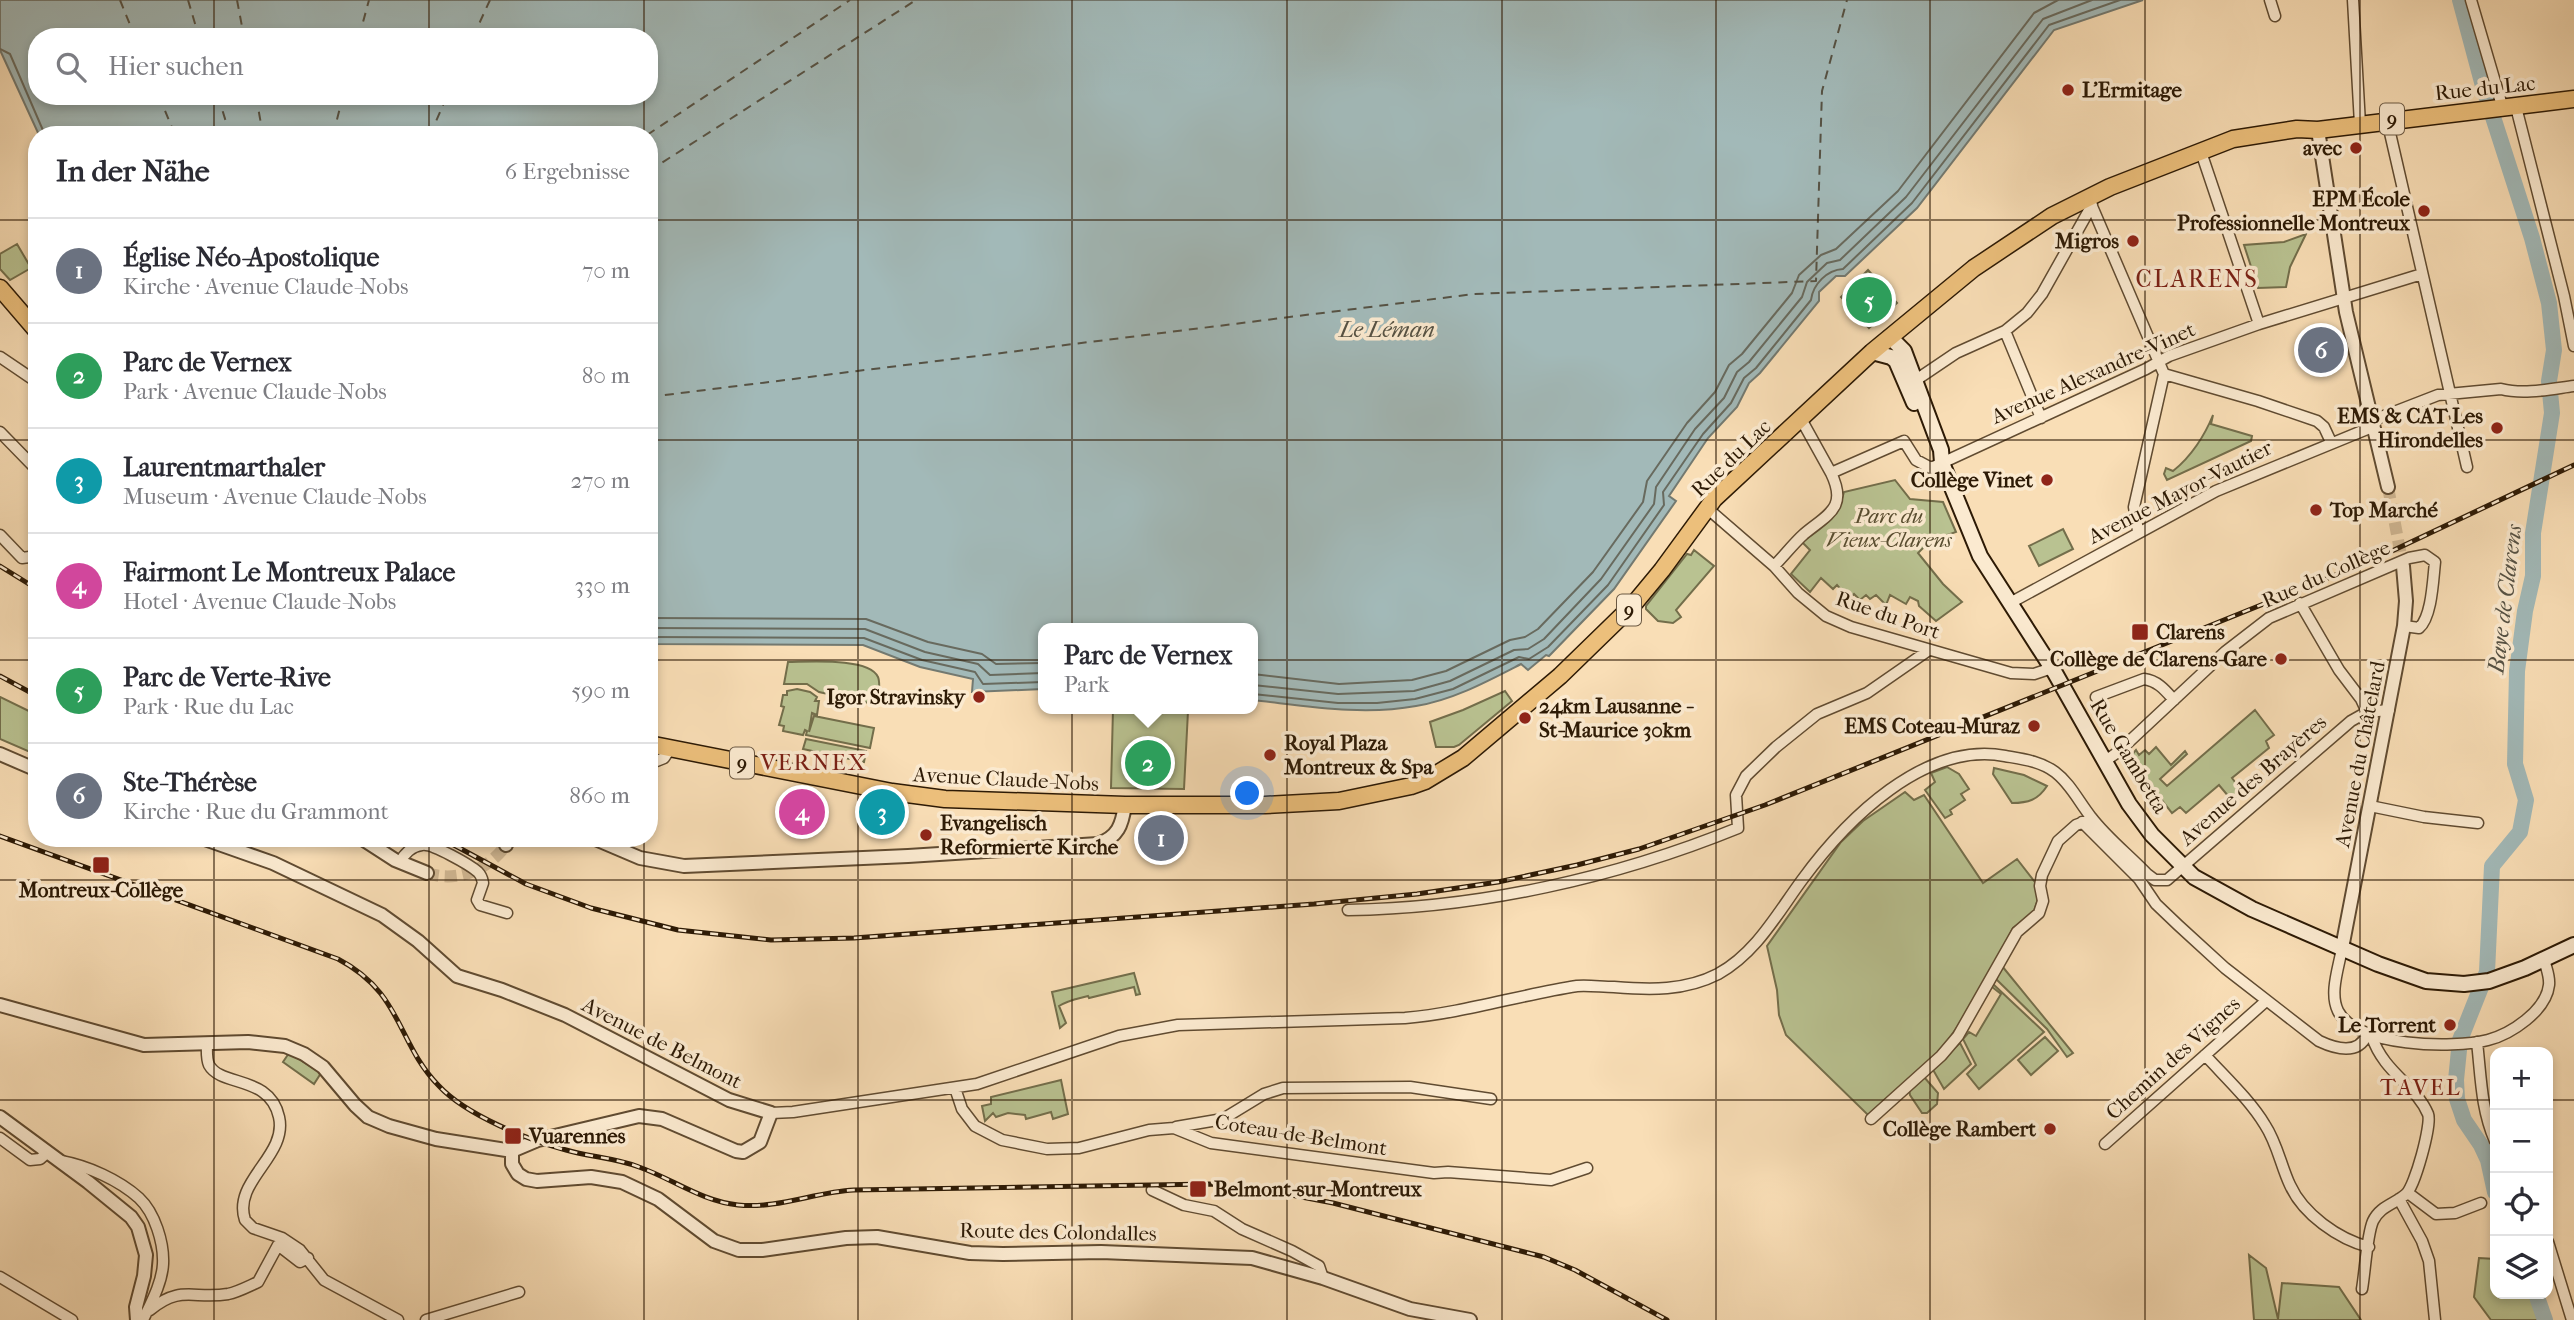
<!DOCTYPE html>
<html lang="de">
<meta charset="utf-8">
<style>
:root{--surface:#fff;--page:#f7f7f7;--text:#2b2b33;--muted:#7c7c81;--line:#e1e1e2;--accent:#111827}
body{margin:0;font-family:"IM FELL French Canon",serif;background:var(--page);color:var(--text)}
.controls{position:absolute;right:21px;bottom:21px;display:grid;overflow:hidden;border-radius:14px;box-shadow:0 4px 10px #0003}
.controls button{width:63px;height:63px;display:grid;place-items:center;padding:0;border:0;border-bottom:2px solid var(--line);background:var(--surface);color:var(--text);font:35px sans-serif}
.you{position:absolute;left:1248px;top:794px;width:24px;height:24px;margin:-18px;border:5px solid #fff;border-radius:50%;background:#1a73e8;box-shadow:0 0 0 10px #1a73e833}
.badge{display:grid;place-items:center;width:46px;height:46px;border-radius:50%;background:var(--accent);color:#fff;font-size:23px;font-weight:700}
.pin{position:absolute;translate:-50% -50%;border:4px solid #fff;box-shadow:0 2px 7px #0006}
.popup{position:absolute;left:1038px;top:623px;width:220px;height:91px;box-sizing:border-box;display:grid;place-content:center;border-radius:14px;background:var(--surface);filter:drop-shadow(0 2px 5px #0005);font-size:23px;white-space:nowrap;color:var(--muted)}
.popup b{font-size:26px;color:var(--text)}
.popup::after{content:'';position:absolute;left:50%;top:100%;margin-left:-14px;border:14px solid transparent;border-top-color:var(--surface)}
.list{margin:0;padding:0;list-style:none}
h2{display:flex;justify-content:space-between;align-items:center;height:91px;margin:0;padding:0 28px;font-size:30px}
h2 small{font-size:23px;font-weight:400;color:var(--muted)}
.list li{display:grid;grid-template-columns:46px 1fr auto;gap:21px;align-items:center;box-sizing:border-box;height:105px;padding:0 28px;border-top:2px solid var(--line)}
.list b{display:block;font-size:26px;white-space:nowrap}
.list p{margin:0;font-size:23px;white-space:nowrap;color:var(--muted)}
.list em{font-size:23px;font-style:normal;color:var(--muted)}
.icon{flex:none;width:38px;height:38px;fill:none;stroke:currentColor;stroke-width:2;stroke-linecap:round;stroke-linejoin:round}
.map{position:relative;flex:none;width:2574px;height:1320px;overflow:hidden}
.search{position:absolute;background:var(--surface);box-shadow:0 4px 10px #0003;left:28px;top:28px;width:630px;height:77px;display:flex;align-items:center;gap:18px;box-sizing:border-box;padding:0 24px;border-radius:28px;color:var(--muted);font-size:26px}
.panel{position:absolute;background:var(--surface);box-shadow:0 4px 10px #0003;left:28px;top:126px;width:630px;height:721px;border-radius:28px}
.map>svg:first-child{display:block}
</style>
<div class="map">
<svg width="2574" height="1320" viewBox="0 0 2574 1320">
<rect width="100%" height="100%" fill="#f9deb6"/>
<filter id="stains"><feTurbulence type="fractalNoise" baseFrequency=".00286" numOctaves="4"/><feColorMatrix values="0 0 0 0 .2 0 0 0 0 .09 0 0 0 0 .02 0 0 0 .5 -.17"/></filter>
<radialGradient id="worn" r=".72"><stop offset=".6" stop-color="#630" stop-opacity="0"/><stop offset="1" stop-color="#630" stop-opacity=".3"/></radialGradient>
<path fill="#b9c291" stroke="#736e4b" stroke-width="2" d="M2306,234L2290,267L2286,287L2258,288L2244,245L2284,242Z
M17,244L31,268L10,280L0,269V254Z
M1868,270L1897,303L1869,328L1841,297Z
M2213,415L2211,424L2252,436L2251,441L2167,480L2164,474L2166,468L2173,471C2191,457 2205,435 2213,415Z
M1895,480L1910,499L1943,502L1956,532L1930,541L1918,553L1943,584L1962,602L1936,621L1919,606L1918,601L1910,597L1906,604L1890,595L1886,605L1876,595L1870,599L1866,595L1860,600L1854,594L1849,599L1837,585L1833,589L1821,578L1810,592L1791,574L1810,550L1802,542C1825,525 1837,521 1844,492Z
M2063,529L2073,549L2039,566L2029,546Z
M1694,550L1714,566L1676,610L1681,617L1673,623L1658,621L1646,609V606L1687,554L1691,555Z
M788,662C807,662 869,657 878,677C881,684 878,697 878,705L819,692L807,684H784Z
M797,689L810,692L817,697L815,701H819L817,715L812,713L809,732L814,716L874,728L870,748L806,735L807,731L805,730L803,735L783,731L784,726L779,725L784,707L781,706L783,695H787V691Z
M1505,691L1512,701L1459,745L1454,747H1436L1430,722L1463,710Z
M0,697L37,715V755L0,739Z
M1113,709L1188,711L1184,789L1111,788Z
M2255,710L2274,735L2266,741L2269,748L2232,778L2244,794L2234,803L2219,785L2186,813L2180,807L2172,813L2129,758L2136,750L2139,755L2145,750L2149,754L2156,747L2171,765L2185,751L2187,754L2160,779L2167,786Z
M806,739L866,751L864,762L803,749Z
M1947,767L1959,774L1969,789L1961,794L1965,800L1950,810L1952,814L1945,818L1925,790L1935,782L1931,773Z
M1994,768L2024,775L2047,786C2038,800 2028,803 2012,803L1993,774Z
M1905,792L1914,800L1924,795L1983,883L2017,859L2038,886L2037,902L2033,914L2013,928L1978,997L1939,1053L1868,1115L1786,1035L1779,1015L1777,990L1767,946L1841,842L1863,821Z
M2002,966L2073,1053L2067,1057L2047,1029L1996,979Z
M1134,973L1140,994L1136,995L1134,987L1089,998L1088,996C1077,999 1069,1000 1059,1006L1066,1023L1060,1028L1052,992Z
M1993,984L2044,1032L1979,1089L1967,1074L1976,1065L1963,1039L1969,1032L1976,1036L2001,994L1992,987Z
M2045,1037L2058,1051L2031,1075L2018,1060Z
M1960,1043L1971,1064L1944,1089L1932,1068Z
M289,1053L321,1073L314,1084L283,1062Z
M1924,1077L1938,1093L1937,1104L1927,1113H1922L1910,1095L1909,1089Z
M1061,1080L1068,1114L1053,1119L1051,1112L1026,1119L1025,1115L1008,1113L996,1117L993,1113L985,1121L982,1106L991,1104V1097Z
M2249,1255L2266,1268L2278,1319L2282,1283L2339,1287L2361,1320H2254Z
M2479,1258L2495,1259V1294H2539L2544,1320H2491L2474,1297Z"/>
<path fill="#a2b9b8" stroke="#737970" stroke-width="2" fill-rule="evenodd" d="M0,0H2143L2054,30L1917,208L1845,276H1836L1819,292V301L1760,373L1749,383L1737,407L1708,438L1669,496L1676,501L1614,589L1549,656L1546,655L1528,670L1521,664C1488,681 1453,700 1416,706C1362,716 1307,706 1253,700V628H1043V689L972,692L973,679L920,667L863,645L649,644V135H39L0,50ZM37,37H649V96H37Z"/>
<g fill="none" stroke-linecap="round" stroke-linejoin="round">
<path stroke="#686a5e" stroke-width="2" d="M0,49L10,54L45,135
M649,618L866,619L928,642L982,654L996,664L1043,663
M649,628L865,629L925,652L978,664L990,675L1043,673
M649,637L864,638L922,660L975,672L983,684L1043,682
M1253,674L1339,684L1412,680L1446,671L1510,640L1525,637L1538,629L1593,572L1643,502L1647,481L1687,423L1715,392L1729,365L1742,354L1792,293L1799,275L1821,255L1836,249L1898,191L2034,13L2058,0
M1253,685L1338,694L1414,691L1450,681L1514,650L1528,649L1544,639L1601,579L1654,504L1656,487L1695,429L1724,398L1737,372L1749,362L1802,297L1807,282L1827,263L1840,260L1906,197L2043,19L2092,0
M1253,694L1338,703H1377L1415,699L1453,689L1519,657L1529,659L1548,647L1608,585L1664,505L1663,492L1703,434L1731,403L1744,378L1756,368L1811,300C1813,284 1827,270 1843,269L1912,203L2049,25L2120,0"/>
<path stroke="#a2b9b8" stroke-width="16" d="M2460,0L2483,86L2532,238L2549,303L2554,350L2549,381L2552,413L2533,533V576L2525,611L2517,671L2515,764L2526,800L2520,832L2492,866L2487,972L2460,1040L2456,1080L2457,1099L2464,1120L2481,1145L2488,1160L2495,1192
M2536,1294L2545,1320"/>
<path stroke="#565244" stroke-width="2" stroke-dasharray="9 7" stroke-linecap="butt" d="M120,0L135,37
M188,0L199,37
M237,0L244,37
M359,37L369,0
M473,37L490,0
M159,96L175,135
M218,96L230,135
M256,96L263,135
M333,135L343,96
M430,135L447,96
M647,135L850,0
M649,171L916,0
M649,397L1474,294L1816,281L1822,91L1847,0"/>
<path stroke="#d0b793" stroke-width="12" stroke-dasharray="12 6" stroke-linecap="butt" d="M2388,487L2403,566
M427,873C457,883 488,870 506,845"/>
<defs>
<path id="minor" d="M2270,0L2275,16
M2353,0L2360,124
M2471,0L2503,109
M2516,107L2564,296L2574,346
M2387,120L2467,467
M2201,152L2259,324
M2088,197L2164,374L2258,401L2317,421L2324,427L2331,442
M2005,331L2041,418
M0,357L37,382
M1916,380L1956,353L2005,331L2027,313L2042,294L2092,205
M1801,419L1831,473
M2371,421L2438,395L2501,389C2524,395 2551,389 2574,386
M0,432L37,470
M1707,508L1774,566L1798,593L1826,616L1851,627L2011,673L2034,674L2052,668
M2138,531L2134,507L2164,374
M0,535L22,558L37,556
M1774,566C1784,556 1793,544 1804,534C1828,514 1848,508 1831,473L1904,441L1916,460L1931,468L2146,369L2169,356L2259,324L2422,274
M2010,603L2216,491L2372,427
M2300,603L2339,670L2361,699L2367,712
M2096,697L2144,679C2158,681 2165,690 2174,700
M2105,761L2118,752L2225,652L2269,618L2409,558L2425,555L2435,562C2433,579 2432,617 2419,628L2404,626
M649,764L664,758L670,749
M2370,806L2424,817L2478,823
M2082,822L2139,879L2156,904L2178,925L2225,968L2319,1041C2336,1049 2358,1055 2367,1035
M400,862C404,854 412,846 422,845C432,843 470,865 478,872C482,876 482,878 483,883L477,900L480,905L507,913
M1348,910C1480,908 1615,878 1738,828L1736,795L1746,776L1776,747L1817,714L1867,693L1929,650
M2342,948C2339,967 2329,993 2338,1011C2356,1047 2453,1049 2488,1040C2511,1034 2546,1011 2549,985C2550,976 2546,968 2544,959
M2477,1042C2481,1077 2481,1109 2495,1141
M207,1043C207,1050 206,1058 209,1065C221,1087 270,1075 279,1117C288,1156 232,1181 245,1220L253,1228L282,1238L300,1250L324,1280L398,1320
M2205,1055C2225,1077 2250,1100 2265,1125C2277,1143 2281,1166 2290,1185C2303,1214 2338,1239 2369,1247
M955,1088L962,1109L975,1126L1002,1140L1047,1149L1079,1148L1149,1130L1174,1128L1211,1143L1434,1173L1448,1172L1551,1180L1587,1168
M771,1113L793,1112L977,1084L1119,1036L1178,1025L1405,1018C1463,1013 1519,995 1577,986C1589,985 1602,987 1614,987C1650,990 1685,991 1718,974C1756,953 1777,914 1802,880C1846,820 1924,741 2005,756C2022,759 2040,761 2055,772C2070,783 2079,802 2091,817C2107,838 2129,855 2147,874L2155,880H2167L2351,721L2367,712L2389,710
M1871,1119L1941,1056L1958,1036L2017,932L2039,913L2043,901L2040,886L2042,875L2058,841L2076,825L2092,819
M1176,1127L1223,1119L1264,1094L1283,1088L1410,1087L1491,1099
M0,1138L30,1160L40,1159L48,1152
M2105,1144L2266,1001
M61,1161C88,1166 119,1180 139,1198C155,1213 164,1243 163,1264C162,1283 151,1303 143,1320
M1152,1190L1184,1205L1214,1211L1242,1229L1292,1251L1319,1266L1323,1278
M2408,1193L2436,1214L2455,1213L2481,1203
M2399,1199L2422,1241L2429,1261L2435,1320
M2548,1242L2572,1320
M0,1277L72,1320
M2362,1289C2365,1272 2367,1234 2373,1221C2380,1206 2395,1204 2406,1194C2415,1186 2432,1124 2428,1114C2416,1085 2384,1073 2372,1037
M150,1310C181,1284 194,1300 228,1294C238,1292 249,1286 258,1282L278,1245L300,1262L308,1258
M426,1320L519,1292"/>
<path id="tertiary" d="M2318,130L2346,312L2388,487
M0,754L37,770
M361,838L395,860L427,873
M593,838L640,858L684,866L908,856L1098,844C1118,837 1122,825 1125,805
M506,845L508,838
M2342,948L2404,626L2406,601L2403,566
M0,1005L144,1045L248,1042L285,1046L304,1054L323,1067L355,1105L368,1117L389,1126L436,1139L512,1151L538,1140L639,1116L662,1119L736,1151L743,1152L760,1142L771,1113L729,1100L565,1015L502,990L457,976L418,941L382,915L273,863L202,838
M0,1117L88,1182L131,1217L138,1227L146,1255L144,1276L136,1307L137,1320
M512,1151V1164L518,1174L526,1179L537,1181L591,1177L622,1182L658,1199L714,1241L739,1250H762L846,1238L877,1237L970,1253L1003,1254L1101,1252L1252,1258L1323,1278L1410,1309L1470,1320"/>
<path id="secondary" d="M1890,337L1904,351L1941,450L1942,463L1980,556L2055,673L2129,804L2152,835L2194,877L2252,909L2378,964L2426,981L2464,984L2489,981L2525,968L2574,945
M1872,352L1891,357L1896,361L1914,403"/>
<path id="primary" d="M0,288L37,331
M649,744L892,792L945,799L1125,805H1265L1339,801L1411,786L1425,781L1463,758L1560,676L1633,605L1662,570L1714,499L1872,352L1974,268L2052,216L2110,187L2233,139L2297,129L2318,130L2574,99"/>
</defs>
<use href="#minor" stroke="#604b31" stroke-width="13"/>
<use href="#tertiary" stroke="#604b31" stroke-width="16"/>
<use href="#secondary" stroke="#2d1a05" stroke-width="18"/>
<use href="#primary" stroke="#2d1a05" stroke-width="19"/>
<use href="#minor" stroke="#fbead0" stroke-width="10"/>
<use href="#tertiary" stroke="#fbead0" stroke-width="12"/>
<use href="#secondary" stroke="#fbead0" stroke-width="14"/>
<use href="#primary" stroke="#ecbf7b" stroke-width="16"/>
<defs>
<path id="rail" d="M0,566L37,589
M0,676L37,696
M0,836L338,959C403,993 396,1042 439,1086C466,1115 528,1140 566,1150C590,1157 616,1158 639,1167C673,1179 701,1201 738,1205C778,1209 815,1192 854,1190L1210,1184L1265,1190L1333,1203L1544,1257L1575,1270L1667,1320
M441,838L526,884L591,908L678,930L771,940L854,938L1314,904L1417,894L1498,882L1577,865L1639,849L1765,805L2375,559L2574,465"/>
</defs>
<use href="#rail" stroke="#2d1a05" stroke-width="5"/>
<use href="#rail" stroke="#fbead0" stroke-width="2.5" stroke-dasharray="8" stroke-linecap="butt"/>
</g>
<path fill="none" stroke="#2d1a05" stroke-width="2" stroke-opacity="0.55" d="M214,0V37M429,0V37M644,0V37M858,0V1320M1072,0V1320M1287,0V1320M1502,0V1320M1716,0V1320M1930,0V1320M2145,0V1320M2360,0V1320M214,96V135M429,96V135M644,96V135M0,220H37M649,220H2574M0,440H37M649,440H2574M0,660H37M649,660H2574M214,838V1320M429,838V1320M644,838V1320M0,880H2574M0,1100H2495M2548,1100H2574"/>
<g fill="#8f2418" stroke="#fbead0" stroke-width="2.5">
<circle cx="2068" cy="90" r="7"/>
<circle cx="2356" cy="148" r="7"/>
<circle cx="2424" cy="211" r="7"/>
<circle cx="2133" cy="241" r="7"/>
<circle cx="2497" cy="428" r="7"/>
<circle cx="2047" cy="480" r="7"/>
<circle cx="2316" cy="510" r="7"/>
<rect x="2131" y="623" width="18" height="18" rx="3.5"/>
<circle cx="2281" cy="659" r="7"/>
<circle cx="979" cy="697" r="7"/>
<circle cx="1525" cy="718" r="7"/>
<circle cx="2034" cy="726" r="7"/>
<circle cx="1270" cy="755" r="7"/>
<circle cx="926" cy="835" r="7"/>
<rect x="92" y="856" width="18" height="18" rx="3.5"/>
<circle cx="2450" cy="1025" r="7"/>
<circle cx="2050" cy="1129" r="7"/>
<rect x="504" y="1127" width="18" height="18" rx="3.5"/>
<rect x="1189" y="1180" width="18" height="18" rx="3.5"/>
</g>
<g text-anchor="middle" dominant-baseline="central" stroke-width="7" stroke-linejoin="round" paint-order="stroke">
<g fill="#fbead0" stroke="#6b5842" stroke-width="2">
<rect x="2380" y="103.5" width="24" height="31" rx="5"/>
<rect x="1617" y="594.5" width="24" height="31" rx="5"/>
<rect x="730" y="747.5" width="24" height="31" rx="5"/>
</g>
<g font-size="19" font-weight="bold" fill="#2d1a05">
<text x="2392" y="119">9</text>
<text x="1629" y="610">9</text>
<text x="742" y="763">9</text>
</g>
<g font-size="21" fill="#2d1a05" stroke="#fbead0">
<text transform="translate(2485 88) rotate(-6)">Rue du Lac</text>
<text transform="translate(2093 373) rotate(-24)">Avenue Alexandre-Vinet</text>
<text transform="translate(1731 458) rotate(-44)">Rue du Lac</text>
<text transform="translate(2180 492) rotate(-27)">Avenue Mayor-Vautier</text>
<text transform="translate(2326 574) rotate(-24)">Rue du Collège</text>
<text transform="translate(1888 615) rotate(19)">Rue du Port</text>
<text transform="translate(2360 754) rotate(-79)">Avenue du Châtelard</text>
<text transform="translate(2129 756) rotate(59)">Rue Gambetta</text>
<text transform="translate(1006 779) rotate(3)">Avenue Claude-Nobs</text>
<text transform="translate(2253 780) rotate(-41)">Avenue des Brayères</text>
<text transform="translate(662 1043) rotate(27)">Avenue de Belmont</text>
<text transform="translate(2173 1058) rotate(-42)">Chemin des Vignes</text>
<text transform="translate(1301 1135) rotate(9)">Coteau-de-Belmont</text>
<text transform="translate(1058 1232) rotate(1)">Route des Colondalles</text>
</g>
<g font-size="21" font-weight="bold" fill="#2d1a05" stroke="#fbead0" text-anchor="end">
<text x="2082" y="90" text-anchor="start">L'Ermitage</text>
<text x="2342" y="148">avec</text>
<text x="2410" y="199">EPM École<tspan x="2410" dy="24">Professionnelle Montreux</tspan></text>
<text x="2119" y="241">Migros</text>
<text x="2483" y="416">EMS &amp; CAT Les<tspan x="2483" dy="24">Hirondelles</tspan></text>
<text x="2033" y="480">Collège Vinet</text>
<text x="2330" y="510" text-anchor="start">Top Marché</text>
<text x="2156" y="632" text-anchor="start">Clarens</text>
<text x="2267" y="659">Collège de Clarens-Gare</text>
<text x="965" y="697">Igor Stravinsky</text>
<text x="1539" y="706" text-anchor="start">24km Lausanne -<tspan x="1539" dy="24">St-Maurice 30km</tspan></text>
<text x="2020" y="726">EMS Coteau-Muraz</text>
<text x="1284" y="743" text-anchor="start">Royal Plaza<tspan x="1284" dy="24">Montreux &amp; Spa</tspan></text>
<text x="940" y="823" text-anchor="start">Evangelisch<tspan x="940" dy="24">Reformierte Kirche</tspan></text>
<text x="101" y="890" text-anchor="middle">Montreux-Collège</text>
<text x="2436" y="1025">Le Torrent</text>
<text x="2036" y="1129">Collège Rambert</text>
<text x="529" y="1136" text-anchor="start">Vuarennes</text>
<text x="1214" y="1189" text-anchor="start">Belmont-sur-Montreux</text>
</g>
<g font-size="21" font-style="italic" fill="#574c2f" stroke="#fbead0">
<text x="1889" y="516">Parc du<tspan x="1889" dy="24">Vieux-Clarens</tspan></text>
</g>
<g font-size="23" font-style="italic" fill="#565244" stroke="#fbead0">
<text x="1387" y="329">Le Léman</text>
<text transform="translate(2505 599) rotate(-83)">Baye de Clarens</text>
</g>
<g font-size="23" letter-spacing="2" fill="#7a1f14" stroke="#fbead0">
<text x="814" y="762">VERNEX</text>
<text x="2421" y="1087">TAVEL</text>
</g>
<g font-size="24" letter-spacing="2" fill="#7a1f14" stroke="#fbead0">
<text x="2197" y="279">CLARENS</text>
</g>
</g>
<rect width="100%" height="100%" filter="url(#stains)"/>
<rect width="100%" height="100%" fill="url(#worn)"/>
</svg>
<div class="controls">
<button>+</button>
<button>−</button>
<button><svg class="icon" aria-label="locate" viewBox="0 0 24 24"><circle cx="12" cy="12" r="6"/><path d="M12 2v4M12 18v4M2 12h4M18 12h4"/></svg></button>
<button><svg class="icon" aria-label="layers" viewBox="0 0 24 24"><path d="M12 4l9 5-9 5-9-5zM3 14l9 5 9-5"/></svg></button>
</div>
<div class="you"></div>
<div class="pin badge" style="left:1161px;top:838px;background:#6b7280">1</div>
<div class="pin badge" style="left:1148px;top:763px;background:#2e9e5b">2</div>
<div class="popup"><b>Parc de Vernex</b>Park</div>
<div class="pin badge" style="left:882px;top:812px;background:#0f9aa8">3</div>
<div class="pin badge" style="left:802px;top:812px;background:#d1479c">4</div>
<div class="pin badge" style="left:1869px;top:300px;background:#2e9e5b">5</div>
<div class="pin badge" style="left:2321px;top:350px;background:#6b7280">6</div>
<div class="search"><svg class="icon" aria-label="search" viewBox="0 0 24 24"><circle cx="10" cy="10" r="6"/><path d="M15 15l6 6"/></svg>Hier suchen</div>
<section class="panel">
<h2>In der Nähe<small>6 Ergebnisse</small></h2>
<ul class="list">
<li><span class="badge" style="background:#6b7280">1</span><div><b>Église Néo-Apostolique</b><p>Kirche · Avenue Claude-Nobs</p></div><em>70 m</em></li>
<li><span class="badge" style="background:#2e9e5b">2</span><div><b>Parc de Vernex</b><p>Park · Avenue Claude-Nobs</p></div><em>80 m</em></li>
<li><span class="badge" style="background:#0f9aa8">3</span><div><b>Laurentmarthaler</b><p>Museum · Avenue Claude-Nobs</p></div><em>270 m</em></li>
<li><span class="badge" style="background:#d1479c">4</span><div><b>Fairmont Le Montreux Palace</b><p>Hotel · Avenue Claude-Nobs</p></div><em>330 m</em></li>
<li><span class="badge" style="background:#2e9e5b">5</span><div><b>Parc de Verte-Rive</b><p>Park · Rue du Lac</p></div><em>590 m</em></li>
<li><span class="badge" style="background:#6b7280">6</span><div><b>Ste-Thérèse</b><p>Kirche · Rue du Grammont</p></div><em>860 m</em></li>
</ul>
</section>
</div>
